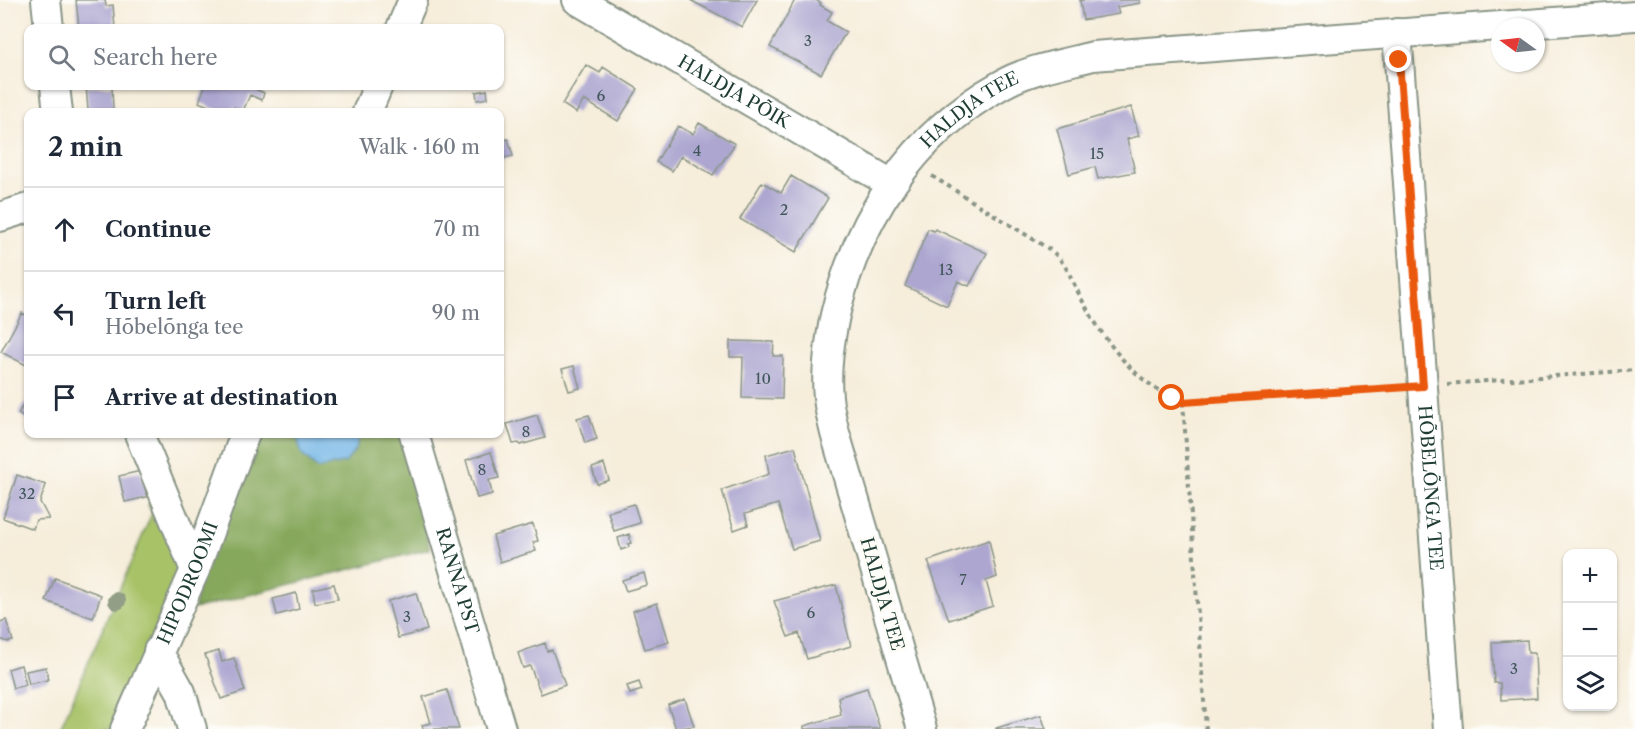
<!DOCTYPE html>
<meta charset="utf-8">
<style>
:root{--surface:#fff;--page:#f2f2f3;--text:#1f2937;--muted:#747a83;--line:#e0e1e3}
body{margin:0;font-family:"Libre Caslon Text",serif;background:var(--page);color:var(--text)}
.controls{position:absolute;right:18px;bottom:18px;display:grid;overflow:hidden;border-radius:12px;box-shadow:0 2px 4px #0004}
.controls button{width:54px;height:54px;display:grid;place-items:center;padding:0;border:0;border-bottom:2px solid var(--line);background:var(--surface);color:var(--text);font:30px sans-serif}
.compass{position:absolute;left:1491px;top:18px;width:54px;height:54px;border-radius:50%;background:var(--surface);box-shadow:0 2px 4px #0004;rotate:285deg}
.stop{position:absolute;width:18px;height:18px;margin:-14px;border:4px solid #ea580c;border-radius:50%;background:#fff}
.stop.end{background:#ea580c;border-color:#fff;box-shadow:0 2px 6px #0008}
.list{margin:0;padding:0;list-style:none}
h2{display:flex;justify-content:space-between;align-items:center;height:78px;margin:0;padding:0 24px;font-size:26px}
h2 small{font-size:20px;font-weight:400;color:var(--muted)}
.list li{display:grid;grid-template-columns:39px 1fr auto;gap:18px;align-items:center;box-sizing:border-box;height:84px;padding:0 24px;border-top:2px solid var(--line)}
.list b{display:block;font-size:22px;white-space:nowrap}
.list p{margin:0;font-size:20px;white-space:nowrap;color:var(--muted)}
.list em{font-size:20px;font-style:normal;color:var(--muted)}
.icon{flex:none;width:33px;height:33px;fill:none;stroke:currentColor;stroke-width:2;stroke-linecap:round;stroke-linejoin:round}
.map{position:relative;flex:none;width:1635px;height:729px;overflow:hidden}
.search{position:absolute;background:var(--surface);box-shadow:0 2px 4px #0004;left:24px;top:24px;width:480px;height:66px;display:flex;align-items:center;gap:15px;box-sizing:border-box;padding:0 21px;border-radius:12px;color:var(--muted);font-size:22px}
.panel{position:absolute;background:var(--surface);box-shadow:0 2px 4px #0004;left:24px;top:108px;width:480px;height:330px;border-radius:12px}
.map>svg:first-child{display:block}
</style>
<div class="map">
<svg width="1635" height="729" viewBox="0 0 1635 729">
<rect width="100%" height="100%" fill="#fdfcf7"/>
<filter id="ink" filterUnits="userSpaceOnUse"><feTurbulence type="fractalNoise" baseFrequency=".0167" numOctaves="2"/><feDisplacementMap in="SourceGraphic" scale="12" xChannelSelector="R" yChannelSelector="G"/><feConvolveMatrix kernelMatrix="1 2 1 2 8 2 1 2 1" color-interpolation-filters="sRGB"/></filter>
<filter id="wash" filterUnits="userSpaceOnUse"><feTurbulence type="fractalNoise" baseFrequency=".008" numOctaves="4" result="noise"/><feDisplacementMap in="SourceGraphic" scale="24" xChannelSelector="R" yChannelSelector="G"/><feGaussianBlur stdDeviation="1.35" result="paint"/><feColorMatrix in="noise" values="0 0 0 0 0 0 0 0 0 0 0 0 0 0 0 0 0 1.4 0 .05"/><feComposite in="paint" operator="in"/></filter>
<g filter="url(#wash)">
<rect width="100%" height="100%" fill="#f6edda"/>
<path fill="#a8c268" stroke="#64804e" stroke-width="1.5" d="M160,501L179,554V572L115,729H60L152,513L148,505Z"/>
<path fill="#86a85c" stroke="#527248" stroke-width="1.5" d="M252,434H401L430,549L194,609L204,562Z"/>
<path fill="#70b4e6" stroke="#48788d" stroke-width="1.5" d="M296,434H359L356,449L346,462L318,469L302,455Z"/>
<g id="blocks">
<path fill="#aca6d0" d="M76,0H105L106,6L113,5L115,28H79Z
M690,0H757L742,27Z
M795,0H816L821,3L820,5L832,12L827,21L846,32L821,74L770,47Z
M1080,0H1140V3L1117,7L1119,14L1083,20Z
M586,65L600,73L603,67L638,89L618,121L584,100L576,113L562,104Z
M86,86H112L113,109L88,110Z
M205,86H248L264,93L262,100L250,95L243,111L234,107L232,112H222L199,102Z
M487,90L488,98L477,100L476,92Z
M1131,107L1139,136L1127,139L1135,172L1098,179L1095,167L1069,174L1057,129Z
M699,123L735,144L713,175L681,156L672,171L656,162L678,126L693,134Z
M508,139L513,156L500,159V141Z
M791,176L828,198L796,252L740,219L762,182L781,193Z
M928,229L934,231L935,229L987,253L969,286L958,281L947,306L905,286Z
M22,313L28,316V366L1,352Z
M730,341L774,342L773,356H783L782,399L742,398L743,357H730Z
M574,366L580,388L569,391L562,369Z
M24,403L28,405V420L18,414Z
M537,415L545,438L520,445L519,443L513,444L507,424Z
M589,415L597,439L585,443L577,418Z
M795,447L820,541L792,549L778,504L745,514L748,525L734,530L722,490L769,474L766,455Z
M491,452L499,478L489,480L492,494L477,498L466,460Z
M604,464L609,480L597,484L592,468Z
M141,471L147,497L125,502L119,476Z
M17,475L46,485L40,502L49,519L36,520L33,529L3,518Z
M634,504L640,523L614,531L608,512Z
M533,524L538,541L533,542L536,551L500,562L493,536Z
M629,534L631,543L628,544L629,547L621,550L618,538Z
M989,540L997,577L986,581L993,606L949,620L928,561Z
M644,573L647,585L626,591L622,580Z
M55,578L101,595L93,618L46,601Z
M334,584L338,599L315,603L313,589Z
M836,585L851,646L807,659L799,633L788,637L774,601Z
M296,593L299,609L277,615L273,599Z
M416,593L427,630L398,638L388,601Z
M657,603L669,642L645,649L633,611Z
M6,620L13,641L8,642L0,639V622Z
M1527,640L1528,653H1535L1537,698L1501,700L1500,683H1494L1492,642Z
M545,643L547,651L552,650L565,685L541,694L530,666L523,668L518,653Z
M219,651L222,662L234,658L245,691L221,699L205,655Z
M21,665L26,685L13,688L8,669Z
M46,667L48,680L29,684L26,671Z
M639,682L642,690L630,694L627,686Z
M867,688L880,729H804V726L841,715L838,697Z
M447,690L459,729H423L422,725L431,723L423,697Z
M685,699L694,726L676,729L668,705Z
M1041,715L1046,729H996V728Z"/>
</g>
</g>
<g filter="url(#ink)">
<use href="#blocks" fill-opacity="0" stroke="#8a9587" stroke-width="1.5"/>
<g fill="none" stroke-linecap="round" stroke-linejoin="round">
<defs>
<g id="minor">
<path d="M46,0L49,28"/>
<path id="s1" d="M577,0L890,183"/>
<path d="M401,28L413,0"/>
<path id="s2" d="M1397,33L1448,729"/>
<path d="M55,86L58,112"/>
<path d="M367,112L378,86"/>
<path d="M0,217L28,208"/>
<path d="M139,434L195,570"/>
<path id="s3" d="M414,434L501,729"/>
<path d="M158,651L181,692L192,729"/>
<path id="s4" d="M125,729L195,570L245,434"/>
<path id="s5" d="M922,729L835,433C832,421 829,409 828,397C825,370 830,340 835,315C858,218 913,134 1001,85C1029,69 1062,64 1093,56L1635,16"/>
</g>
</defs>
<use href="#minor" stroke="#8a9587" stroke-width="32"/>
<path stroke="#8a9587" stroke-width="4" stroke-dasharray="4.5 4.5" stroke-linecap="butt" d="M932,176L1052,251C1068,266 1071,279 1081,298C1104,340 1135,385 1183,402L1398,388
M1447,384L1635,370
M1183,402L1206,729"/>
<use href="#minor" stroke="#fff" stroke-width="28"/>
</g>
<circle fill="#929e86" cx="117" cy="601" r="9"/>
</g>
<g fill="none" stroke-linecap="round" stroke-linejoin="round" filter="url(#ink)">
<path stroke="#ea580c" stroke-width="8" d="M1172,398L1183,402L1423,386L1399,60"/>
</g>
<g text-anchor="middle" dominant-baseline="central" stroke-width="6" stroke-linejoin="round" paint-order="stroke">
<g font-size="15" fill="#42575b">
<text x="808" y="40">3</text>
<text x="601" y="95">6</text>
<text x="697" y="150">4</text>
<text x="1097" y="153">15</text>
<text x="784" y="209">2</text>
<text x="946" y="269">13</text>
<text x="763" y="378">10</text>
<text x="526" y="431">8</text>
<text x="482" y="469">8</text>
<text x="27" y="493">32</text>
<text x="963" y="579">7</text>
<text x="811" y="612">6</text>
<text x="407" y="616">3</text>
<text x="1514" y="668">3</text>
</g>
<g font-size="18" fill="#1f3d34" stroke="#fdfcf7">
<text stroke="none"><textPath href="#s1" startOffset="182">HALDJA PÕIK</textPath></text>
<text stroke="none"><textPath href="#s5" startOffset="680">HALDJA TEE</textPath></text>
<text stroke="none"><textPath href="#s2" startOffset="456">HÕBELÕNGA TEE</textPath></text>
<text stroke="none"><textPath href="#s4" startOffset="159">HIPODROOMI</textPath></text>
<text stroke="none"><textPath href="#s3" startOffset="153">RANNA PST</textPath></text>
<text transform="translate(882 594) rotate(74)">HALDJA TEE</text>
</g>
</g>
</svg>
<div class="controls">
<button>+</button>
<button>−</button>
<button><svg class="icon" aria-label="layers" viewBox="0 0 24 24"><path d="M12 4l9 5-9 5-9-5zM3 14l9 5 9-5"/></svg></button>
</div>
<svg class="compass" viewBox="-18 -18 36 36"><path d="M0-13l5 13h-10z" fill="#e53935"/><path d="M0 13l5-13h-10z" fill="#747a83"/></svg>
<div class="stop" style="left:1172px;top:398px"></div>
<div class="stop end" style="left:1399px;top:60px"></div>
<div class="search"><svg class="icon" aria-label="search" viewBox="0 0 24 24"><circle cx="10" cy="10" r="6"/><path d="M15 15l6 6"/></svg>Search here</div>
<section class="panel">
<h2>2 min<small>Walk · 160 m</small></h2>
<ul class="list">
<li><svg class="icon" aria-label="ahead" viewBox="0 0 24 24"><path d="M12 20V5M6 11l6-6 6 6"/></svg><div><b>Continue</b></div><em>70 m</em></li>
<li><svg class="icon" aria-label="left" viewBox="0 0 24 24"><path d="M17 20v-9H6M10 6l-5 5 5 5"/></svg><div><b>Turn left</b><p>Hõbelõnga tee</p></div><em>90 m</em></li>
<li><svg class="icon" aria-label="arrive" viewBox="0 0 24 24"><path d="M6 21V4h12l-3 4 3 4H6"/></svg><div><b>Arrive at destination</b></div></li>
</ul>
</section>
</div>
